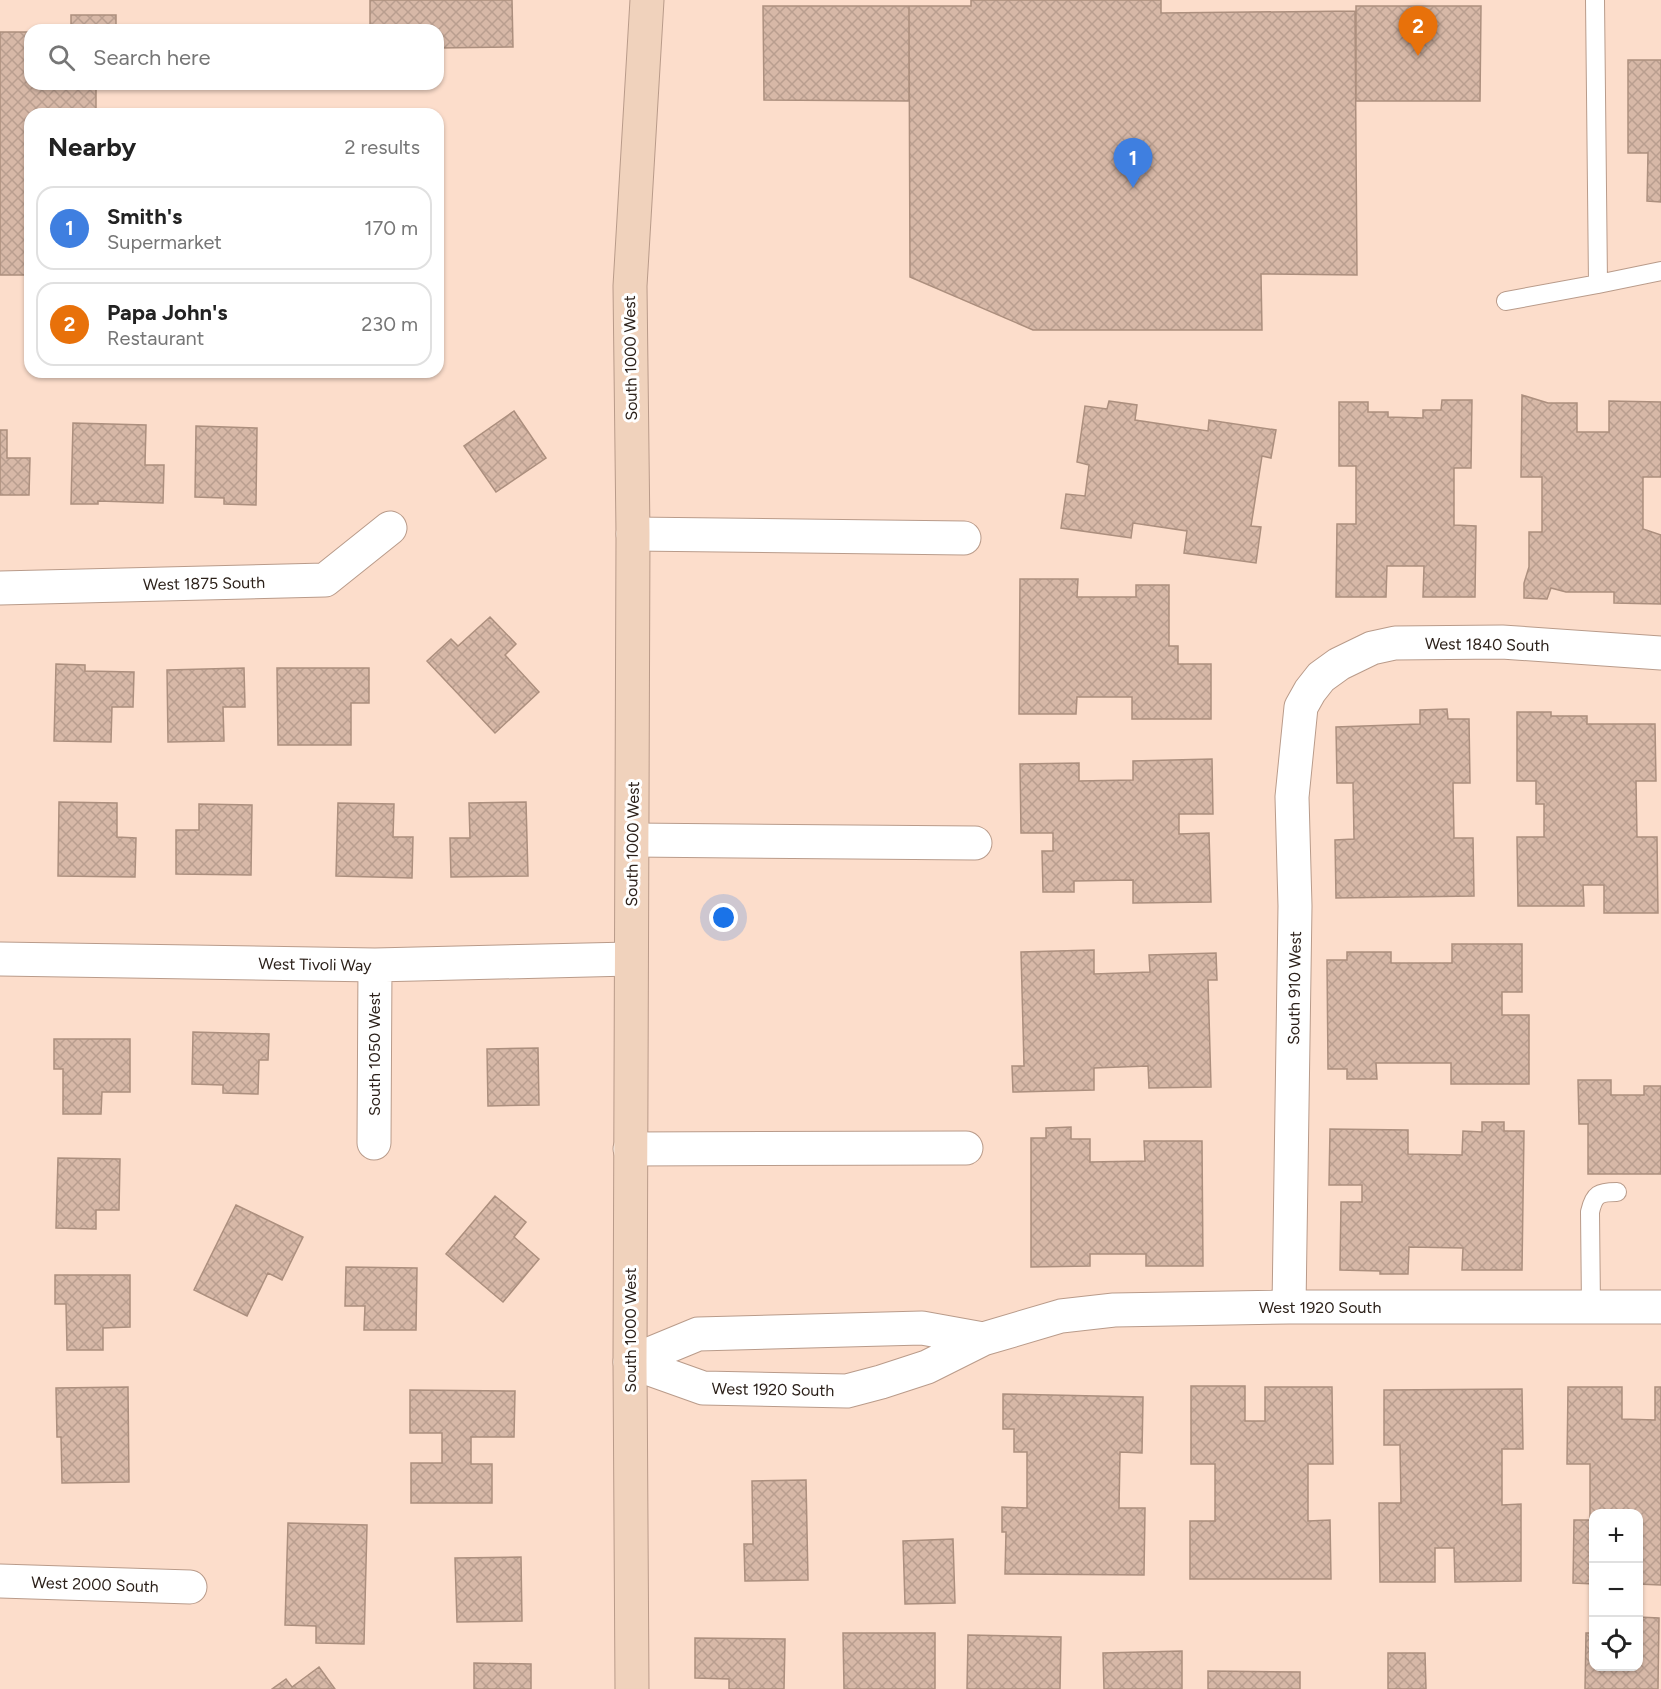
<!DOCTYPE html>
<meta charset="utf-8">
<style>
body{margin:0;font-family:Figtree,sans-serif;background:#f2f2f2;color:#222}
.controls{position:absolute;right:18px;bottom:18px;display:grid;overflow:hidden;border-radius:12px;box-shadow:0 2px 4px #0004}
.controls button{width:54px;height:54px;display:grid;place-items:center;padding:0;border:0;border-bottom:2px solid #e0e0e0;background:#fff;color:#222;font:30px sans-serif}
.you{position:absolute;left:724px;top:918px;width:21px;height:21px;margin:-15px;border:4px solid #fff;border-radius:50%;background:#1a73e8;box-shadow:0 0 0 9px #1a73e833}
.badge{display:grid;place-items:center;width:39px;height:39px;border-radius:50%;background:#7c3aed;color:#fff;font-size:20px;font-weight:700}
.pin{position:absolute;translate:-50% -50px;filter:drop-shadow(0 2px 3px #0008)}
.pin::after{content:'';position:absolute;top:32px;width:21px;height:18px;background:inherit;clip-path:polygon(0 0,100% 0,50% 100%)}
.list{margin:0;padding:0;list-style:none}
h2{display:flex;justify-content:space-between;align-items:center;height:78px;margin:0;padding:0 24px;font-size:26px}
h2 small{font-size:20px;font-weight:400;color:#767676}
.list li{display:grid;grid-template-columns:39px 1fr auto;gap:18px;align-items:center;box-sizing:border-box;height:84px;margin:0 12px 12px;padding:0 12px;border:2px solid #e0e0e0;border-radius:18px}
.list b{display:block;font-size:22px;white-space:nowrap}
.list p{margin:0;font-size:20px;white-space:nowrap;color:#767676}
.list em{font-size:20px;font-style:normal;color:#767676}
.icon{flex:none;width:33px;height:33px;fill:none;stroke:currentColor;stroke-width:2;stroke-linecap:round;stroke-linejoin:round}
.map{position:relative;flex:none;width:1661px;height:1689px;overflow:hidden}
.search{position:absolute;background:#fff;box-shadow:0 2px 4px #0004;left:24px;top:24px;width:420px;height:66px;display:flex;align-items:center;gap:15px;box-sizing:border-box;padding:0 21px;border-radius:18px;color:#767676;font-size:22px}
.panel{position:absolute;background:#fff;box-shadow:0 2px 4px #0004;left:24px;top:108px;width:420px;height:270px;border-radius:18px}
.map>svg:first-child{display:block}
.building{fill:url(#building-cross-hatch);stroke:#ac8f7e;stroke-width:1.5}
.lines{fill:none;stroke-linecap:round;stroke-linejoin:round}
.service-casing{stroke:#b99b8a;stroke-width:20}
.minor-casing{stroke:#b99b8a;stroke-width:35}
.secondary-casing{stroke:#b99b8a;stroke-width:35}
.service{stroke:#fff;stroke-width:18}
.minor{stroke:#fff;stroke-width:33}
.secondary{stroke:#f0d2bc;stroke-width:33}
.labels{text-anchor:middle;stroke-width:6;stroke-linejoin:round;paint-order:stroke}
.street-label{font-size:16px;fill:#2c211a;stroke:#fff}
</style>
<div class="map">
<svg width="1661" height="1689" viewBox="0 0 1661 1689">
<defs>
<pattern id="building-cross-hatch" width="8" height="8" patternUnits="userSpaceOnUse" patternTransform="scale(1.5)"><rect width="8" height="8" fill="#d7b8a7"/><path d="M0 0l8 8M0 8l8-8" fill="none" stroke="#b99e8f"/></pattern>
</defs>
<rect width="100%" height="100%" fill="#fcddcb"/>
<!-- building -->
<path class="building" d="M370,0H512L513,47L438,48V30H370Z
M971,0H1161V13L1355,11L1357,275L1261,274L1262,330H1033L910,277L909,6H971Z
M763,6H909V101L764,100Z
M1356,6H1481L1480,101H1356Z
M71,15H116V30H71Z
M0,32H30V84H96V109H117V114H30V275H0Z
M1628,60H1661V202L1647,201L1648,153H1628Z
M1522,395L1548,403H1577V432H1609V401L1661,402V477H1643V529L1661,535V604L1614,603V592H1566L1551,588L1547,599L1524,598V583L1529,567V532H1542V477H1521Z
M1442,400H1472L1471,468H1454V525L1476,526L1475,597H1423L1424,566H1387L1386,597H1336L1337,524H1356V466H1339V402H1368V412H1388V417L1423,418V410H1441Z
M1109,401L1137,405L1135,420L1208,431L1209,420L1276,430L1271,458L1262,456L1251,526L1261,527L1256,563L1184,553L1187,531L1133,523L1131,538L1061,528L1066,494L1085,496L1089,465L1077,462L1085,406L1107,409Z
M514,411L546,458L496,492L464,446Z
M73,423L146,425L145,465H164L163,503L98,501V504H71Z
M196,426L257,428L256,505L224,504V498L195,497Z
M0,430H7V458H30L29,495H0Z
M1020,579H1078L1077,597H1136V585H1169V646H1178V664H1211V719H1132V697H1077L1076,714H1019Z
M490,617L516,644L505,655L539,692L495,733L427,661L451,639L458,646Z
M56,664L85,665V671L134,672L133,707H112L111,742L54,741Z
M244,668L245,707H223L224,741L168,742L167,670Z
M277,668H369V703H351V745H278Z
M1447,709L1448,719H1469L1470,783H1453L1454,838H1473L1474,896L1336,898L1335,840L1354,839L1353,783H1337L1336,727L1420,724V710Z
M1517,712H1551V716H1587V724H1655L1656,781H1636L1637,837H1657L1658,913H1604V885H1583L1584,906H1518L1517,837H1544V804H1536V781H1517Z
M1212,759L1213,814H1179V834L1209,833L1211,902L1133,903V880L1074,881V892H1043L1042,851H1053V833H1021L1020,764L1079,763V781L1133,780V761Z
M59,802L117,803V837L136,838L135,877L58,876Z
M526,802L528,876L451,877L450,838H470L469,803Z
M338,803L394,804L393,837H413L412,878L336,876Z
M199,804L252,805L251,875L176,874V830H199Z
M1452,944H1522V992H1502V1015H1529V1084H1451V1063H1376L1377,1079H1347V1069H1328L1327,960H1347V952H1391V963H1452Z
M1094,950V974L1150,972L1149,955L1216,953L1217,980H1208L1211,1087L1149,1088L1148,1066L1094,1068V1090L1013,1092L1012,1066H1024L1021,952Z
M193,1032L269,1034L268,1060H259L258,1094L223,1093V1085L192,1084Z
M54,1039H130V1092H102L101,1114H63V1069H54Z
M538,1048L539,1105L488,1106L487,1049Z
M1578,1080H1611V1095H1644V1086H1661V1174H1588V1124H1579Z
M1482,1122H1504V1131H1524L1522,1270H1462L1463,1248L1409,1247L1408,1274H1380V1271L1340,1270L1341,1202H1362V1185H1329L1330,1129L1408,1130V1154L1462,1155L1463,1131L1482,1132Z
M1071,1127V1139H1090V1162L1145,1161L1144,1141H1202L1203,1266H1146V1254H1090V1266L1031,1267V1138H1046V1128Z
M58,1158L120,1159L119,1210H96V1229L56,1228Z
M495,1196L526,1222L514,1237L539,1259L503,1302L446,1254Z
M236,1205L303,1237L282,1280L268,1273L247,1316L194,1290Z
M346,1267L417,1268L416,1330H364L365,1306H345Z
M55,1275H130V1327L103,1328V1350H67L66,1304H55Z
M1191,1386H1245V1421H1265V1387H1332L1333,1464H1308V1521L1330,1520L1331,1579H1190V1521H1215V1464H1191Z
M128,1387L129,1482L62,1483L61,1437H57L56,1388Z
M1568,1387H1622V1419L1655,1420V1387H1661V1585L1638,1584V1514H1594V1584L1573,1583L1574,1520H1590V1464H1567Z
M1522,1389L1523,1449H1502V1505L1521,1504V1581L1455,1582L1454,1548H1435V1582H1380L1379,1503H1401L1400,1445H1384V1390Z
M410,1390L515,1391L514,1437H471V1464H492V1503H411V1463H442V1433H410Z
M1003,1394L1143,1397L1142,1453L1120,1452L1119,1508H1145L1144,1575L1005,1574L1006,1532H1002V1507L1027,1508V1452H1014V1429H1003Z
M806,1480L808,1580L745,1581L744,1544H753L752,1481Z
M288,1523L367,1525L364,1644L316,1643V1626L285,1625Z
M953,1539L955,1603L905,1604L903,1541Z
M521,1557L522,1621L457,1622L455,1558Z
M1638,1617L1659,1618L1658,1689H1585L1586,1633H1594V1666H1638Z
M843,1633H935V1689H844Z
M968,1635L1061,1637L1060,1689H967Z
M695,1638L785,1639L784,1689H729V1679L695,1678Z
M1182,1651V1689H1104L1103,1653Z
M1388,1653H1425L1426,1689H1388Z
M474,1663L531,1664V1689H474Z
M319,1667L335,1689H272L286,1679L292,1687Z
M1208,1671L1300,1672V1689H1208Z"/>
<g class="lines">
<defs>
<path id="service" d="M1598,284L1661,271
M1506,301L1598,284L1595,0
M1591,1307L1590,1212C1594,1194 1599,1192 1617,1192"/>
<path id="minor" d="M633,534L964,538
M0,588L325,580L390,528
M633,840L975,843
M0,959L375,965L630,959
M374,1143L375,965
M630,1149L966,1148
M1289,1307L1295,906L1292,797L1301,707L1310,691L1321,677L1339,664L1372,648L1395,643L1502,642L1661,653
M630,1362L703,1388L847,1391L881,1382L927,1367L983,1339L1061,1316L1114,1310L1289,1307H1661
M630,1362L698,1334L922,1328L983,1339
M0,1581L190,1587"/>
<path id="secondary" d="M632,1689L630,1362L633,534L630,286L647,0"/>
</defs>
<!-- service casing -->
<use href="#service" class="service-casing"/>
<!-- minor casing -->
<use href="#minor" class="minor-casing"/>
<!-- secondary casing -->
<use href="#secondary" class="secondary-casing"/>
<!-- service -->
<use href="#service" class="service"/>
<!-- minor -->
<use href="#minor" class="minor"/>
<!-- secondary -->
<use href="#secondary" class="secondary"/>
</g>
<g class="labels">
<!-- street labels -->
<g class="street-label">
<text transform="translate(630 358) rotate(-91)" y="6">South 1000 West</text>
<text transform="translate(204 583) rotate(-1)" y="6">West 1875 South</text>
<text transform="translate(1487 644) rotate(1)" y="6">West 1840 South</text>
<text transform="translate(632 844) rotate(-89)" y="6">South 1000 West</text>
<text transform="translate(315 964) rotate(1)" y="6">West Tivoli Way</text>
<text transform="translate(1294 988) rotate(-89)" y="6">South 910 West</text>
<text transform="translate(374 1054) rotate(-90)" y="6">South 1050 West</text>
<text x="1320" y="1313">West 1920 South</text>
<text transform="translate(630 1330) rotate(-90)" y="6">South 1000 West</text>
<text transform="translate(773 1389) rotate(1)" y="6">West 1920 South</text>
<text transform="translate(95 1584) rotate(2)" y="6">West 2000 South</text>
</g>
</g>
</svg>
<div class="controls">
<button>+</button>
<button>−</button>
<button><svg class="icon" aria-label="locate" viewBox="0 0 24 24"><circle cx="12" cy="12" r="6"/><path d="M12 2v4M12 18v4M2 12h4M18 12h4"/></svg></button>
</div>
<div class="you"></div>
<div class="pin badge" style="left:1133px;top:188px;background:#3f7fe0">1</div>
<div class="pin badge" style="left:1418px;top:56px;background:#e8710a">2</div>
<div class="search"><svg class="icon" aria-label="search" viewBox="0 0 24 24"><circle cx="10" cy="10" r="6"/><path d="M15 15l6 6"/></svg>Search here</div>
<section class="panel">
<h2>Nearby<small>2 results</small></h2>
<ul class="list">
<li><span class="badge" style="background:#3f7fe0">1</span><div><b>Smith's</b><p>Supermarket</p></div><em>170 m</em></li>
<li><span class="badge" style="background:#e8710a">2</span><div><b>Papa John's</b><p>Restaurant</p></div><em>230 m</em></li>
</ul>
</section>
</div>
